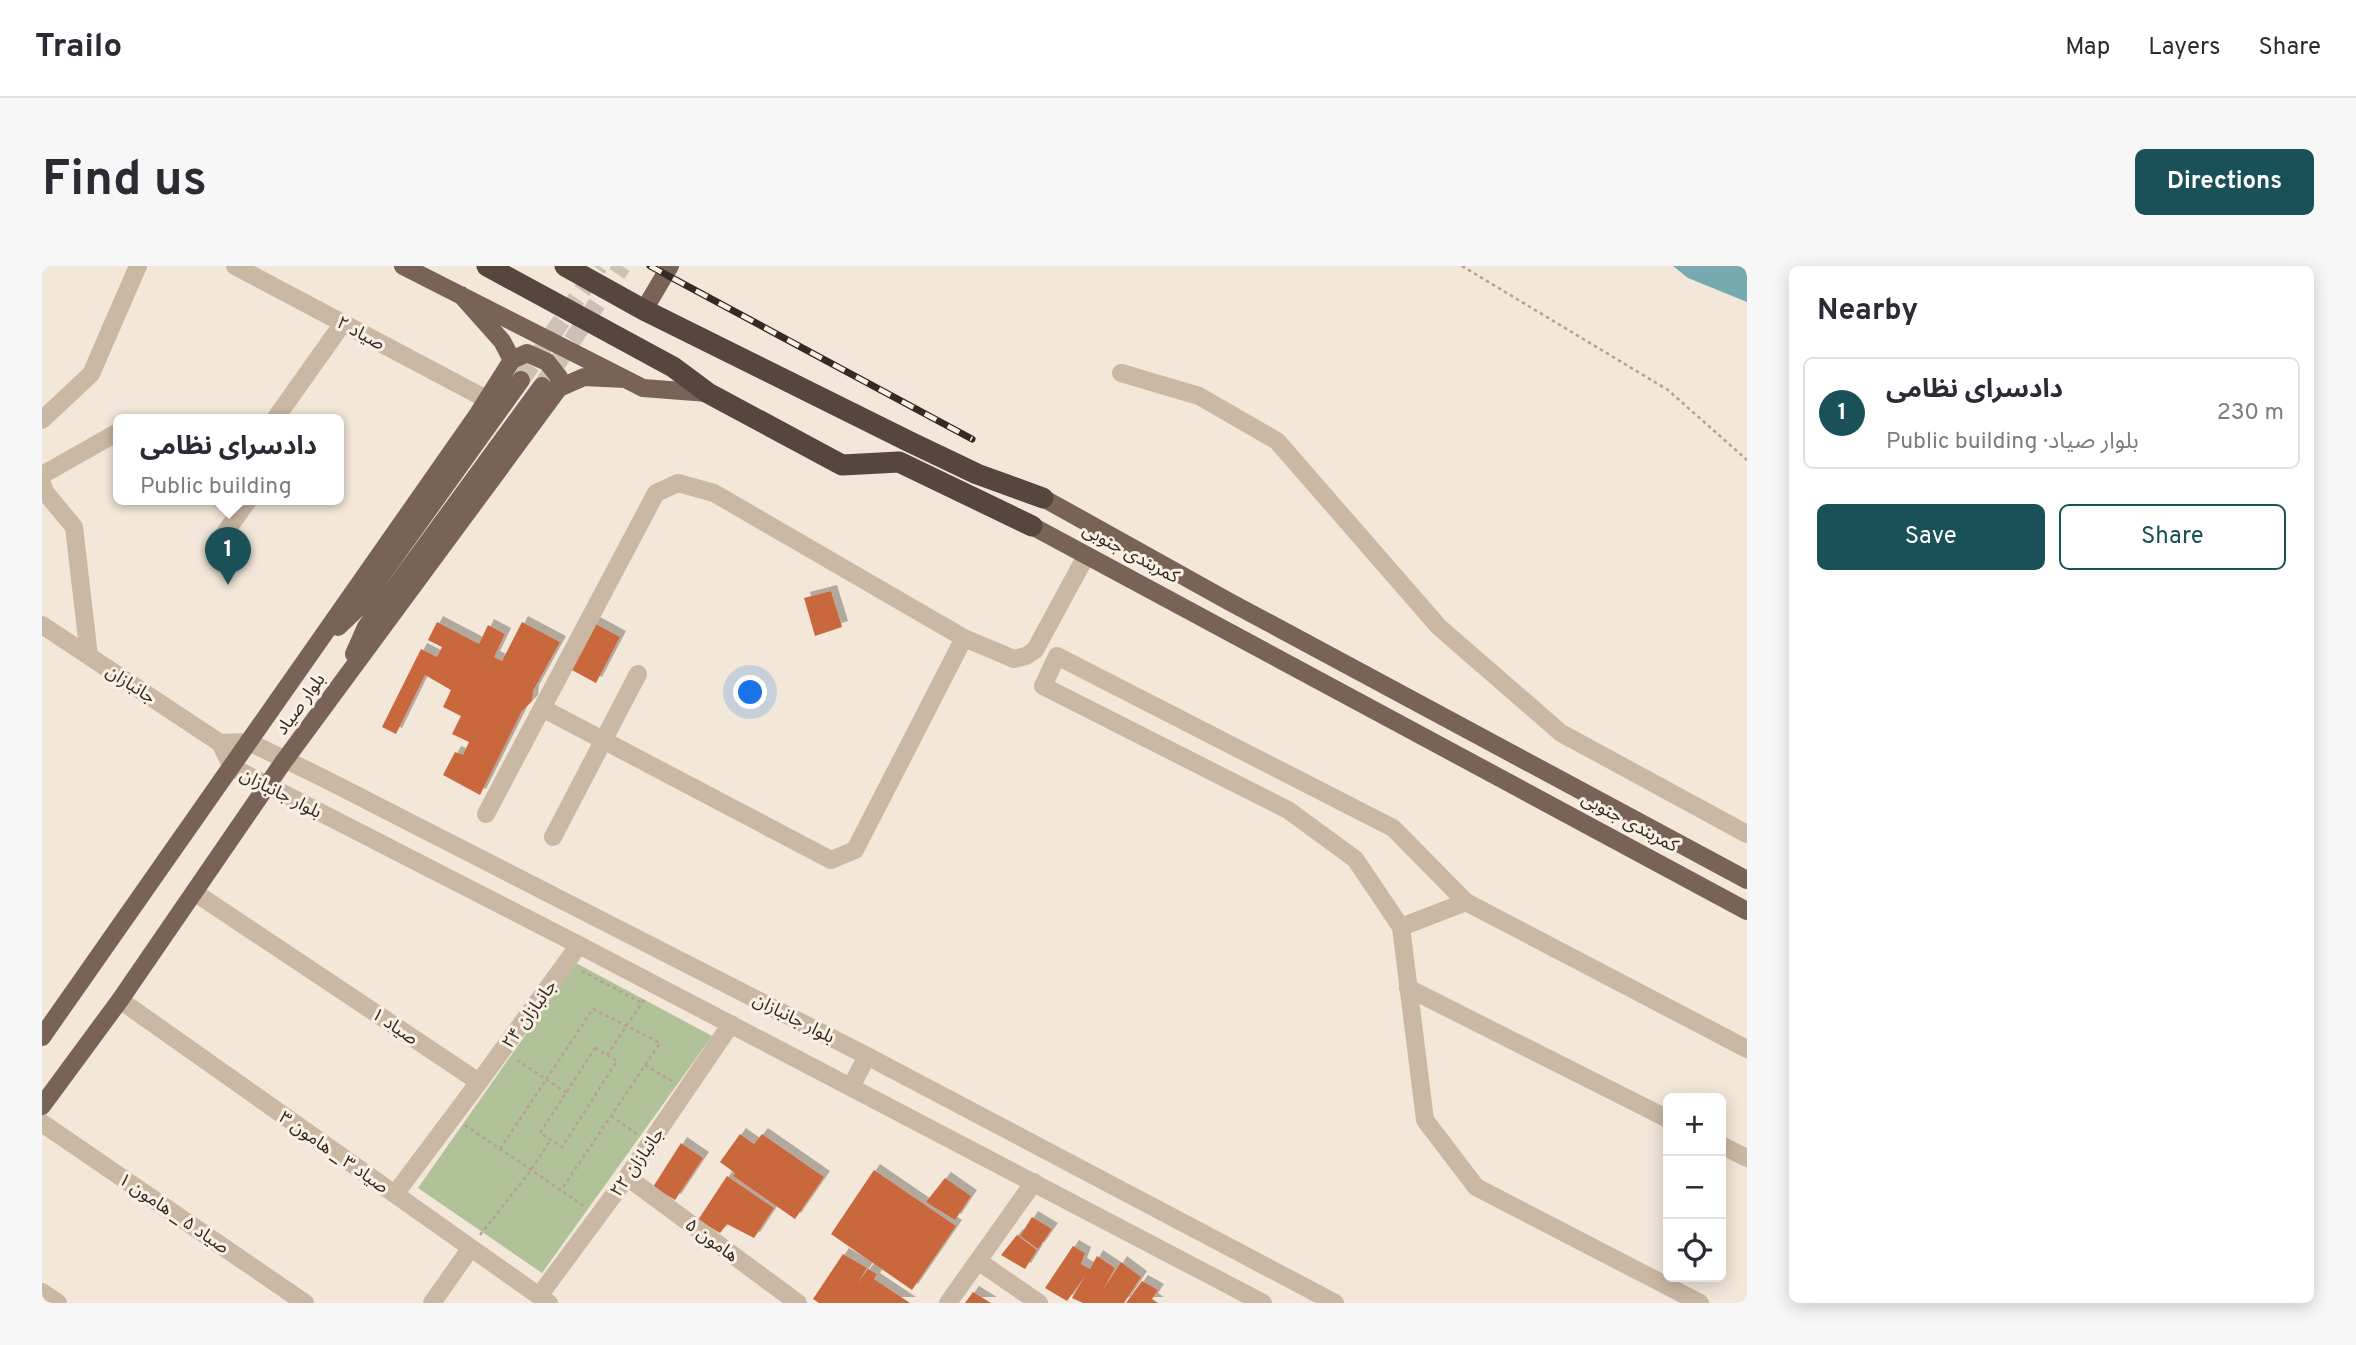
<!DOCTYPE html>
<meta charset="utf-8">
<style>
body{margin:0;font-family:Overpass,"Noto Sans Arabic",sans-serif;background:#f7f7f7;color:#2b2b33}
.controls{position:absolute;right:21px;bottom:21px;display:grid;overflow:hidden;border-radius:10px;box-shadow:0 4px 18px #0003}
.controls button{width:63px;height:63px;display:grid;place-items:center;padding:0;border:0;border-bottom:2px solid #e1e1e2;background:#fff;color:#2b2b33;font:35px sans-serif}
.you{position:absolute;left:709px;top:427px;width:24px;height:24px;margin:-18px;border:5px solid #fff;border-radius:50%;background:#1a73e8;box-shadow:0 0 0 10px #1a73e833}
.badge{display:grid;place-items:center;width:46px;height:46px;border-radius:50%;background:#1a5057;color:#fff;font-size:23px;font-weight:700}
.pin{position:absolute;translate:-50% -58px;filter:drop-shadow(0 2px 4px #0008)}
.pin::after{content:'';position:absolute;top:37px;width:24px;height:21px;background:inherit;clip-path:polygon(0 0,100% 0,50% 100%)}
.popup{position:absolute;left:71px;top:148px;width:231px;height:91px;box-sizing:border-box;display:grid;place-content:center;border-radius:10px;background:#fff;filter:drop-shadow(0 2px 5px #0005);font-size:23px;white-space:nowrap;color:#7c7c81}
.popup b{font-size:26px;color:#2b2b33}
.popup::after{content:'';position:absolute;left:50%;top:100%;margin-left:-14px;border:14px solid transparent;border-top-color:#fff}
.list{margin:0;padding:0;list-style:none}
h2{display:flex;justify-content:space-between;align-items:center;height:91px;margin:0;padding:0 28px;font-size:30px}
h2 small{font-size:23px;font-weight:400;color:#7c7c81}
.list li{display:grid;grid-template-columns:46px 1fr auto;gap:21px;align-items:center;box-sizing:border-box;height:112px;margin:0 14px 14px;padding:0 14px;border:2px solid #e1e1e2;border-radius:10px}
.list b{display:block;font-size:26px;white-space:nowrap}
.list p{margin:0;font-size:23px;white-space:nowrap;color:#7c7c81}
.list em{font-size:23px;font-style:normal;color:#7c7c81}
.actions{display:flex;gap:14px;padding:21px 28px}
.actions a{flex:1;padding:16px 0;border:2px solid #1a5057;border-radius:10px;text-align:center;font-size:24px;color:#1a5057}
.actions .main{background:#1a5057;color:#fff}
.icon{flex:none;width:38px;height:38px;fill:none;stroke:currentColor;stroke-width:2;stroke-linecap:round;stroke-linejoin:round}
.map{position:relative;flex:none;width:1705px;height:1037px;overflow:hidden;border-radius:10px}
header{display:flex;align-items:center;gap:42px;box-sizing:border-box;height:98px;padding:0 35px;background:#fff;border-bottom:2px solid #e1e1e2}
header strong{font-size:33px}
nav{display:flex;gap:38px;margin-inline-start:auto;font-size:24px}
.intro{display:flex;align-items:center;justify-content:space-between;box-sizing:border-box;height:168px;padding:0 42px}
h1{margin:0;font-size:49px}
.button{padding:18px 32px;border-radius:10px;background:#1a5057;color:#fff;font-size:24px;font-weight:700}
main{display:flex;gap:42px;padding:0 42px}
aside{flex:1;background:#fff;border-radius:10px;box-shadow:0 4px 18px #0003}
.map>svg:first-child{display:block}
.green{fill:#b1c198}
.water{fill:#76aab0}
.building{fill:#ca673d;filter:url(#shadow)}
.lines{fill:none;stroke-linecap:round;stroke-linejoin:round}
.major-tunnel{stroke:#ccc1b4;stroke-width:18;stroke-dasharray:18 9;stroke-linecap:butt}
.path{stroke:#b6a18e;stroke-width:2.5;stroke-dasharray:3.5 3.5;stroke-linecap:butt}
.minor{stroke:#cab7a4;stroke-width:18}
.major{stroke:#786356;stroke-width:18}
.highway{stroke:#56463c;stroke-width:21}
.rail-casing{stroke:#352b26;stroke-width:7}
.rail{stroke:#faf1e4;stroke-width:4.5;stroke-dasharray:13;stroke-linecap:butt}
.labels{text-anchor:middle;stroke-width:6;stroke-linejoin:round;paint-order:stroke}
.street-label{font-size:18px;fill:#352b26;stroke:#faf1e4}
</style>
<header>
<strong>Trailo</strong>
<nav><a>Map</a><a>Layers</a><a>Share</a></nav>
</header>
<div class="intro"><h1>Find us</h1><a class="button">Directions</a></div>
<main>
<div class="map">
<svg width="1705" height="1037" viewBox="0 0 1705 1037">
<defs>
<filter id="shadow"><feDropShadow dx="6" dy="-6" stdDeviation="0" flood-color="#0004"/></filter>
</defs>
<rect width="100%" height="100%" fill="#f2e7d8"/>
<!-- green -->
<path class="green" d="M534,697L670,770L500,1007L376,922Z"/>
<!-- water -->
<path class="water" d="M1631,0H1705V36L1646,12Z"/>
<!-- building -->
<path class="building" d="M789,325L800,361L773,370L762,332Z
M395,356L437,378L446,359L463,368L452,391L460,395L480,356L518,376L491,425L490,435L480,445L438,529L401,509L413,486L421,489L427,476L410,468L419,450L401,441L409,424L383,409L354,468L340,461L379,383L395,391L400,381L386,374Z
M552,357L578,371L554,417L528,403Z
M698,868L712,878L720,868L782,911L753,953L691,910L693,907L678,896Z
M639,877L661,892L633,934L611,921Z
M832,904L914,960L870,1024L789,968Z
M685,910L732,942L712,972L685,958L678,967L656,954Z
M903,912L929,930L913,954L884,936Z
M990,951L1010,963L996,983L978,970Z
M975,969L995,984L983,1003L959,989Z
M1031,980L1043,987L1039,998L1048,1003L1055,990L1073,1002L1061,1024L1079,996L1099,1011L1082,1037H1041L1030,1032L1043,1010L1025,1035L1003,1022Z
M801,988L825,1002L815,1018L826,1003L835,1008L832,1013L868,1037H777L771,1033Z
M1100,1015L1116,1024L1110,1033L1116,1037H1084Z
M931,1026L949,1037H923Z"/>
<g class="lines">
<!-- major-tunnel -->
<path class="major-tunnel" d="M479,114L557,0
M500,120L580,0"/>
<!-- path -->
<path class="path" d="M1420,0L1626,124L1705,194
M540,705L600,737
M553,782L575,795L520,881L498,867Z
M565,789L604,731
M475,794L525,827
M603,799L630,815
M569,850L595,868
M423,859L542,940
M458,883L551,743L618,777L519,924
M438,969L489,904L509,873"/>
<!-- minor -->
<path class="minor" d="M193,0L446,134
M1079,107L1157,130L1235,175L1397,361L1519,467L1705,568
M233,153L301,57
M0,154L49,108L96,0
M0,209L76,166
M0,217L3,226L32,261L47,390
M178,233L199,243
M178,274L207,233
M0,359L178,477L190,501L537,679L1221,1037
M500,442L789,594L813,584L922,372
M178,477L207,476L283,513L825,790L1293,1037
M444,548L614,227L636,217L672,227L922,372L972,393L984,390L993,384L1044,290
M511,571L596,408
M152,626L437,816L353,928
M1359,661L1313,593L1246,544L1001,420L1015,390L1351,562L1424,636
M1366,722L1626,853
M78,734L507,1037
M437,816L537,679
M809,821L825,790
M0,857L263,1037
M1679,879L1705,892
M585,911L756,1037
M936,995L997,1037
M0,1026L16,1037
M497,1030L585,911L689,758
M390,1037L428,983
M906,1037L992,916
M1658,1037L1434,921L1383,854L1359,661L1424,636L1705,783"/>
<!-- major -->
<path class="major" d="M361,0L601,122L666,127
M602,44L628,0
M470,94L485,87L505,96L517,111V122
M1001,232L1186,335L1705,614
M990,260L1705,645
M296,361L316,342L479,114
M312,388L324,361L500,120
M0,771L434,151L470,94L460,75L419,29
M0,840L78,734L242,495L517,122L542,111L583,113"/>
<!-- highway -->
<path class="highway" d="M445,0L631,101L666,127L800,199L857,196L990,260
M523,0L602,44L868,176L935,208L1001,232"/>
<defs>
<path id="rail" d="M608,0L930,173"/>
</defs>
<!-- rail casing -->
<use href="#rail" class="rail-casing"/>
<!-- rail -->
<use href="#rail" class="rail"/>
</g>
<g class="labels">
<!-- street labels -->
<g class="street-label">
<text transform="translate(319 67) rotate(28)" y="6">صیاد ۲</text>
<text transform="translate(1089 287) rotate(28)" y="6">کمربندی جنوبی</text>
<text transform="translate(89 418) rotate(33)" y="6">جانبازان</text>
<text transform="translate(258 438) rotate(-54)" y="6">بلوار صیاد</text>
<text transform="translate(239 527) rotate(27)" y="6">بلوار جانبازان</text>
<text transform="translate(1588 556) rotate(28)" y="6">کمربندی جنوبی</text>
<text transform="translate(487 748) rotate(-54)" y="6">جانبازان ۲۴</text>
<text transform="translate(752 752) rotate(27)" y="6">بلوار جانبازان</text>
<text transform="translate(353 760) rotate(34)" y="6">صیاد ۱</text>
<text transform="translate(292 886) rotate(35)" y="6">صیاد ۳ _ هامون ۳</text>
<text transform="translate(595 896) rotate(-55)" y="6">جانبازان ۲۲</text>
<text transform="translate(132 947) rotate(34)" y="6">صیاد ۵ _ هامون ۱</text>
<text transform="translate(670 974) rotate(36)" y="6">هامون ۵</text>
</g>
</g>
</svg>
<div class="controls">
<button>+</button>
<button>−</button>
<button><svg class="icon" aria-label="locate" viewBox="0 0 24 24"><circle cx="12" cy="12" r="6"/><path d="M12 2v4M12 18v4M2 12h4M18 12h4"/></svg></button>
</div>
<div class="you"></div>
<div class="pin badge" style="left:186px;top:319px">1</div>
<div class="popup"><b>دادسرای نظامی</b>Public building</div>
</div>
<aside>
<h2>Nearby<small></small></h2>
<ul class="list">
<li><span class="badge">1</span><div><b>دادسرای نظامی</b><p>Public building · بلوار صیاد</p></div><em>230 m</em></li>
</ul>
<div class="actions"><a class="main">Save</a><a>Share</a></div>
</aside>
</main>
